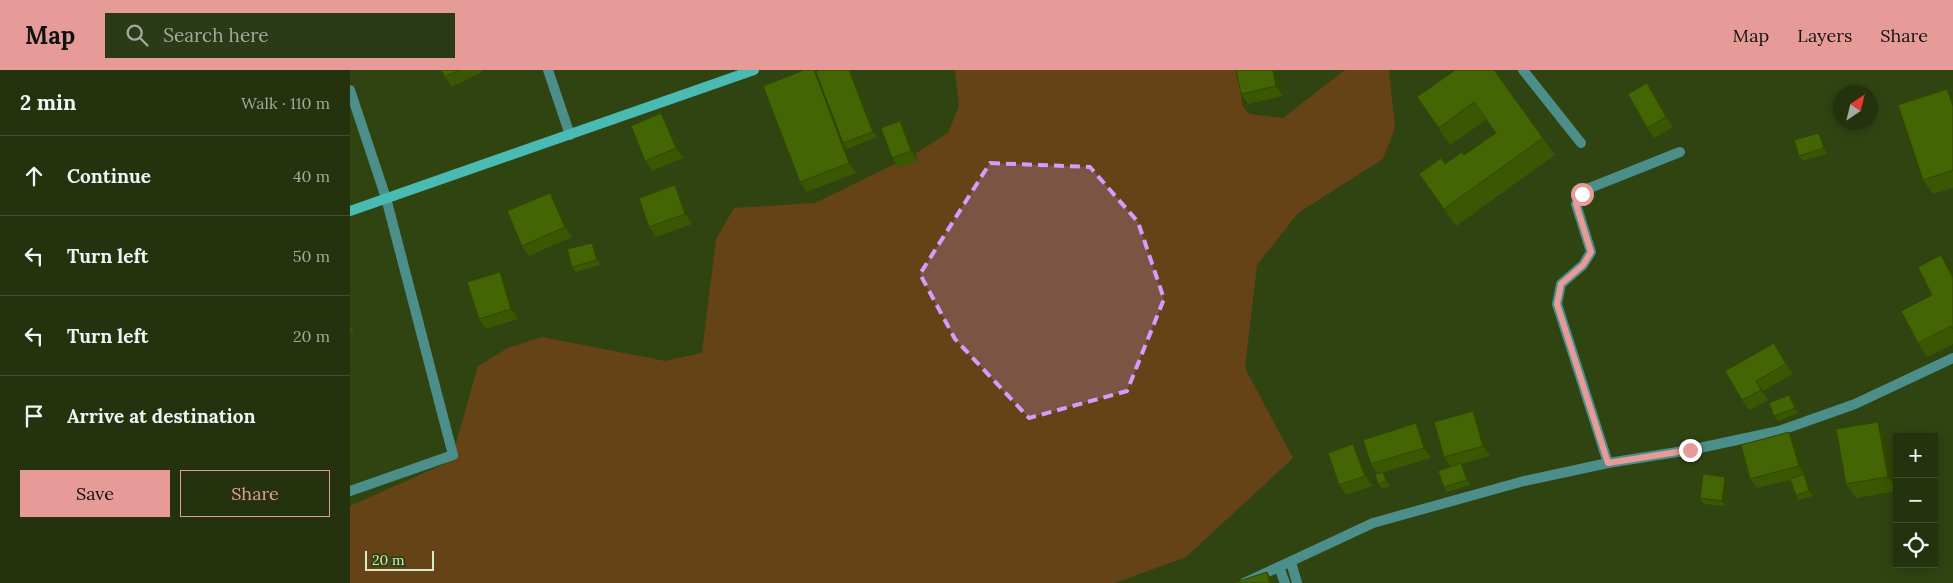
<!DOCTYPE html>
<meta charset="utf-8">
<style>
body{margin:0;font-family:Lora,serif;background:#2c3b17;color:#f1f3f6}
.controls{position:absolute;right:15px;bottom:15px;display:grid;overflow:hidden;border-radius:0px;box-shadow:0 2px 12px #0003}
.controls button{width:45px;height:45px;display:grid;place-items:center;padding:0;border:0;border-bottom:1px solid #414e2e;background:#24330e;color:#f1f3f6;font:25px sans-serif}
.compass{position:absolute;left:1483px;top:15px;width:45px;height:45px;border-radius:50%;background:#24330e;box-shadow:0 2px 12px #0003;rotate:35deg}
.scale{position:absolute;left:15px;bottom:12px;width:69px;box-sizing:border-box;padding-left:5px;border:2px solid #d8e8c6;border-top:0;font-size:14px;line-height:18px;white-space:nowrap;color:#d8e8c6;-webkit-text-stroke:4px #304412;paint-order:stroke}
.stop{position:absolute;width:15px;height:15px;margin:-11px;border:4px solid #e69b98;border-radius:50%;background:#fff}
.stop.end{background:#e69b98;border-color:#fff;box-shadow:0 1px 5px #0008}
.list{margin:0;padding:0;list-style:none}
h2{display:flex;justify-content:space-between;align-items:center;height:65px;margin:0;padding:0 20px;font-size:21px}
h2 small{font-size:16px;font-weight:400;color:#a3aa9e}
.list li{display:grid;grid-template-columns:32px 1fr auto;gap:15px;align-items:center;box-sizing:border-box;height:80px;padding:0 20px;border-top:1px solid #414e2e}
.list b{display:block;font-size:19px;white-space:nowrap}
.list em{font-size:16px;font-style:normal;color:#a3aa9e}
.actions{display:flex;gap:10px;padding:15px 20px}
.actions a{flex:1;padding:11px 0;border:1px solid #e69b98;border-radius:0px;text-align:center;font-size:18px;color:#e69b98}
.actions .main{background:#e69b98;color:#111}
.icon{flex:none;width:28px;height:28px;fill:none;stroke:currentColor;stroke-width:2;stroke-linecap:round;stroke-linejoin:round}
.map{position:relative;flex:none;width:1603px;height:513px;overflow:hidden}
header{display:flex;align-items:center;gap:30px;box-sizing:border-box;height:70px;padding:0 25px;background:#e69b98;color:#111}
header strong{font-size:24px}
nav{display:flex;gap:28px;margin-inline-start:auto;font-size:18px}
.search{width:350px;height:45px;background:#2c3b17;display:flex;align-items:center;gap:12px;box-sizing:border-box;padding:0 18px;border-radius:0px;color:#a3aa9e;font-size:19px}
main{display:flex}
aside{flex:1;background:#24330e}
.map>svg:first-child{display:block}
.green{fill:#664316}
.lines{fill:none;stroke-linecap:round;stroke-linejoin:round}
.lane{stroke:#4c8e89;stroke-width:10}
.street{stroke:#4c8e89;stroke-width:10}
.secondary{stroke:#49bbb3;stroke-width:10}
.wall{fill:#3a5703}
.shaded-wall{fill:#304702}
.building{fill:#446503;stroke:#304702}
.route{stroke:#e69b98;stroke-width:6}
.marked{fill:#d29dfd;fill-opacity:0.2;stroke:#d29dfd;stroke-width:4;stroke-dasharray:10 6;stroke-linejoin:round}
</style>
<header>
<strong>Map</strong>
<div class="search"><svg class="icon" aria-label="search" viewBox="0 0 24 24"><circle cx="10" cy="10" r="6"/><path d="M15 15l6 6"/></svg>Search here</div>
<nav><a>Map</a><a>Layers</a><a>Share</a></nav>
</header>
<main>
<aside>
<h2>2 min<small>Walk · 110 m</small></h2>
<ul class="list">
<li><svg class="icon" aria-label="ahead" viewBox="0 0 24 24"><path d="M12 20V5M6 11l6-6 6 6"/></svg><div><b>Continue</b></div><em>40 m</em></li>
<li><svg class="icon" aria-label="left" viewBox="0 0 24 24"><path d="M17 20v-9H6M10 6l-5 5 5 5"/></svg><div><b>Turn left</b></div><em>50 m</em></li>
<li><svg class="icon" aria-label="left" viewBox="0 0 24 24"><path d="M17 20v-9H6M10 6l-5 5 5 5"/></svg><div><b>Turn left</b></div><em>20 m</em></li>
<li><svg class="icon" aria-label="arrive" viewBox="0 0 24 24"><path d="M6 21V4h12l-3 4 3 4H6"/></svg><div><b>Arrive at destination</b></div></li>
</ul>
<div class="actions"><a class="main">Save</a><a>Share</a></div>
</aside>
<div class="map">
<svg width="1603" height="513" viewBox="0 0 1603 513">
<rect width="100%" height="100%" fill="#304412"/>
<!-- green -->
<path class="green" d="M605,0H896L889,9L892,35L899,44L933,48L995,0H1039L1045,58L1033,89L948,143L907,195L895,298L943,388L836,487L765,513H0V436L101,391L128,296L158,278L192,267L315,291L352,283L366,169L384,138L465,133L563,85L598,63L609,36Z"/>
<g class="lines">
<!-- lane -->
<path class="lane" d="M929,497L935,513"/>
<!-- street -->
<path class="street" d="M198,0L220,65
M1173,0L1231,73
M0,20L36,128L103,385L0,421
M1258,393L1207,234L1211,214L1233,195L1241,182L1226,134L1237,119L1330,82
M941,492L947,513
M894,513L1023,453L1174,411L1258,393L1340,380L1429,361L1505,334L1603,288"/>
<!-- secondary -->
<path class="secondary" d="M0,141L404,0"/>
</g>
<!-- wall -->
<path class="wall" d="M91,0H131L132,2L102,17L95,7Z
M470,0H501L527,67L497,79L506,103L457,122L450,112L466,2Z
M886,0H927L933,26L898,34L891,24Z
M1144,0L1205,85L1106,156L1069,104L1114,85L1146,63L1136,50L1100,75L1067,27Z
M1304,23L1323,57L1304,68L1297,58Z
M1603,27V118L1583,124L1573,110Z
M311,43L318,53L333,88L302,101L295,91Z
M557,61L568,91L549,98L542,88Z
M1469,63L1473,68L1477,84L1453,91L1449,86Z
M200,123L207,133L222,167L179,186L172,176Z
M332,125L342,154L306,167L299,157Z
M246,178L250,195L226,202L222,197Z
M1591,185L1603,204V274L1577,287L1568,273L1582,225Z
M157,212L168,249L136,259L129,249Z
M0,250L4,261L0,262Z
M1431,283L1443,304L1413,321L1418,330L1399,340L1392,330L1375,301Z
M1443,330L1448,343L1428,351L1424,346Z
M1130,351L1140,386L1112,394L1115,398L1120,415L1097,422L1094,417L1101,396L1094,387Z
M1073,363L1081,388L1034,402L1037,407L1040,416L1032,419L1028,414L1027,404L1021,394Z
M1537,366L1547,421L1506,428L1496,414Z
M1446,372L1455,406L1458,409L1463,426L1449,430L1446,425L1441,410L1407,418L1400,409Z
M1010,384L1022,416L996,425L989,415Z
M1379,412L1376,436L1354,434L1350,428Z"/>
<!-- shaded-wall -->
<path class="shaded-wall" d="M464,0H465L469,7L493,73L497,79L506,103L499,93Z
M499,0H501L527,67L523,62Z
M923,0L928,1L933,26L926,16Z
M1297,13L1304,23L1323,57L1316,47Z
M1597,19L1603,27V36Z
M311,43L318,53L333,88L326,78Z
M550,51L557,61L568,91L561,81Z
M1469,63L1473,68L1477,84L1474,78Z
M325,115L332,125L342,154L335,144Z
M200,123L207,133L222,167L215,157Z
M242,173L246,178L250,195L247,190Z
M1591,185L1601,199L1603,204V208Z
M150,202L157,212L168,249L161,239Z
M0,250L4,261L0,256Z
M1424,273L1431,283L1443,304L1436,294Z
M1406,311L1413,321L1418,330L1411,320Z
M1439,325L1443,330L1448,343L1445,338Z
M1123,341L1130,351L1140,386L1133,376Z
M1528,352L1537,366L1547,420L1538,407Z
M1066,353L1073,363L1081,388L1074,378Z
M1439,362L1446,372L1456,406L1449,396Z
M1003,374L1010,384L1022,416L1015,406Z
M1111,393L1115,398L1120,415L1117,410Z
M1033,402L1037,407L1040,416L1036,411Z
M1454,404L1458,409L1463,426L1459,421Z
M1375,407L1379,412L1376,436L1372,431Z
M917,502L924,513H920Z"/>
<!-- building -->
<path class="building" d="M91,0H109L95,7Z
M454,0H464L499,93L450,112L413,16Z
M470,0H499L523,62L493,73L466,2Z
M886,0H923L926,16L891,24Z
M1105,0H1144L1193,68L1094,139L1069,104L1091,88L1095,94L1112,82L1114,85L1146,63L1124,32L1089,58L1067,27Z
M1297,13L1316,47L1297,58L1278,24Z
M1597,19L1603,36V100L1573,110L1548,35Z
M311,43L326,78L295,91L281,56Z
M550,51L561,81L542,88L531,58Z
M1469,63L1474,78L1449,86L1444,70Z
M325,115L335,144L299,157L289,128Z
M200,123L215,157L172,176L157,141Z
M242,173L247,190L222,197L217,179Z
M1591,185L1603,208V259L1601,256L1568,273L1551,241L1582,225L1568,197Z
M150,202L161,239L129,249L117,212Z
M1424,273L1436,294L1406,311L1411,320L1392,330L1375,301Z
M1439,325L1445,338L1424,346L1419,333Z
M1123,341L1133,376L1094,387L1084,352Z
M1528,352L1538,407L1496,414L1486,359Z
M1066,353L1074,378L1021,394L1013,370Z
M1439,362L1449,396L1400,409L1391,375Z
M1003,374L1015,406L989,415L978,383Z
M1111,393L1117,410L1094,417L1088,401Z
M1033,402L1036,411L1028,414L1025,404Z
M1353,404L1375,407L1372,431L1350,428Z
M1454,404L1459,421L1446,425L1440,409Z
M917,502L920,513H883Z"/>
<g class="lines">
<!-- route -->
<path class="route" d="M1232,124L1226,134L1241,182L1233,195L1211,214L1207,234L1258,393L1340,380"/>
</g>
<!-- marked area -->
<path class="marked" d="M640,93L740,97L788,152L814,229L777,321L679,348L605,269L570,204Z"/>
</svg>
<div class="controls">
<button>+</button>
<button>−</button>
<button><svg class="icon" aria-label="locate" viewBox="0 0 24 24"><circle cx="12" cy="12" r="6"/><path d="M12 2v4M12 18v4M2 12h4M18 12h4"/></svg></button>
</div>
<svg class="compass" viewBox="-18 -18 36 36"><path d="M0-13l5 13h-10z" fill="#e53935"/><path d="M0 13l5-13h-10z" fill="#a3aa9e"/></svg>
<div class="scale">20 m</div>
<div class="stop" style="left:1232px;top:124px"></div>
<div class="stop end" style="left:1340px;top:380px"></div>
</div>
</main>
